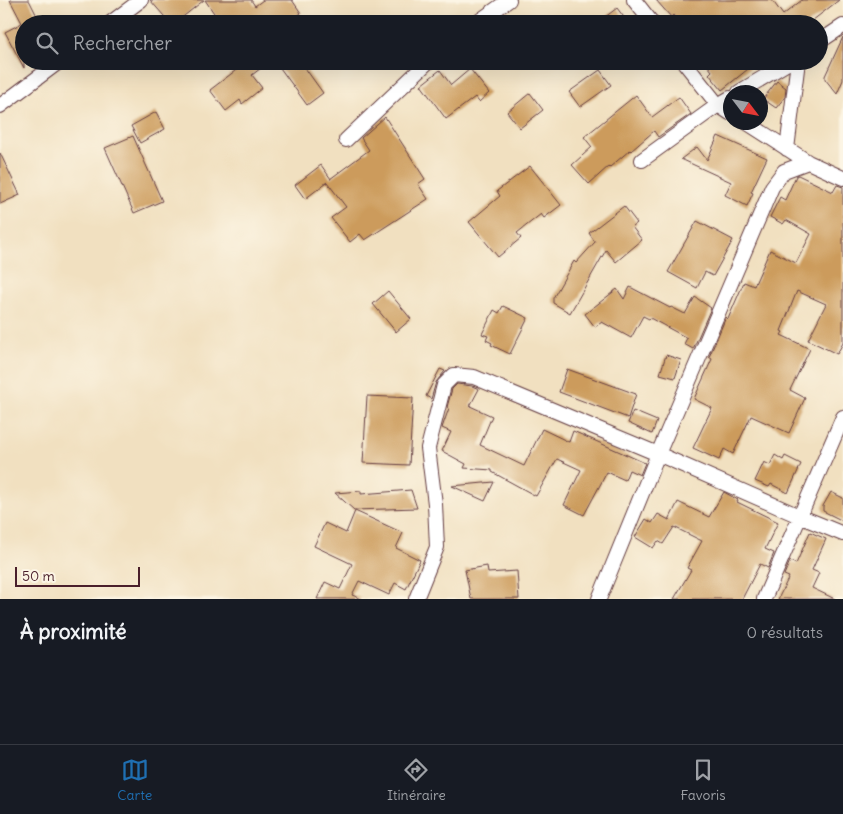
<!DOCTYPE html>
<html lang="fr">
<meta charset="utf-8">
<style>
body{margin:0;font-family:Delius,sans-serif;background:#20242c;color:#f1f3f6}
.compass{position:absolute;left:723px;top:85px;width:45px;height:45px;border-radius:50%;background:#171b24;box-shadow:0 5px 20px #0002;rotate:122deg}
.scale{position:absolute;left:15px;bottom:12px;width:125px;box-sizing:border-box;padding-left:5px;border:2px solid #4a1f2b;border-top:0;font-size:14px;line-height:18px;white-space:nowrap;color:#4a1f2b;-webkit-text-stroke:4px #fcf5e5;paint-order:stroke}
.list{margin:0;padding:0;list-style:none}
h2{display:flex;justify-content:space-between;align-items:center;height:65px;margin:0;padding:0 20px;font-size:21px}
h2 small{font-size:16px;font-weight:400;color:#9ea1a6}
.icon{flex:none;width:28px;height:28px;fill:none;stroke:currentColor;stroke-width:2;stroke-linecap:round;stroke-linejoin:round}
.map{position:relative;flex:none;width:843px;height:599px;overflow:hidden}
.search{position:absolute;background:#171b24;box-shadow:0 5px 20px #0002;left:15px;right:15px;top:15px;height:55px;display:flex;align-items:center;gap:12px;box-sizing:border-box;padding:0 18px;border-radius:28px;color:#9ea1a6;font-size:19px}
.sheet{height:145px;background:#171b24}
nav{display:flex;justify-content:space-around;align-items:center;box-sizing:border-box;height:70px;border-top:1px solid #363941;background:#171b24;font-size:14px;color:#9ea1a6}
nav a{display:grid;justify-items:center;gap:2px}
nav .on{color:#1f6fb2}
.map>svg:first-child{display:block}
.building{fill:#cc9b5c}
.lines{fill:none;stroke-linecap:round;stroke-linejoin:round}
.street-casing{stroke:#633c41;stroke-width:16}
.street{stroke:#fff;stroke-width:14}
</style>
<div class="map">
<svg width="843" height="599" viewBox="0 0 843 599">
<rect width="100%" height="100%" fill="#fcf5e5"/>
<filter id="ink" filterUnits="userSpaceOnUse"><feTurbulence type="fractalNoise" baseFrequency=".02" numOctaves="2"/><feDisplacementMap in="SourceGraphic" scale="10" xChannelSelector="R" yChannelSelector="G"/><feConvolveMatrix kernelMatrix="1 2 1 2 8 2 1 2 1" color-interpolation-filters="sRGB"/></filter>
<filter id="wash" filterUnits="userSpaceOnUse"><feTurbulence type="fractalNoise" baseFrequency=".0096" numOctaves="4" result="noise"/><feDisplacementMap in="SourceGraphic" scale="20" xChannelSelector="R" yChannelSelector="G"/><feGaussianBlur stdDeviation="1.12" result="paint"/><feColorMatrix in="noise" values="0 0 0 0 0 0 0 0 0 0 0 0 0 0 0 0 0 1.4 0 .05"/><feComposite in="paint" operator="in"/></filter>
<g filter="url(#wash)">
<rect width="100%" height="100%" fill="#f1e0c0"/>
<g id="blocks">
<!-- building -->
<path class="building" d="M10,0H29L41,24H24V68L5,32L22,23Z
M150,0H204L174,24H171Z
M205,0H251L255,6L263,0H292L301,13L287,24H227L221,16L218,19Z
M656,0H772L783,15L802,0H839L808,24H681L673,15L671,17Z
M617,8L629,24H596Z
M843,37V80L837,94L825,79V76Z
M248,61H270L252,75L262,88L242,104L240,100L226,111L210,90Z
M275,61H300L323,93L307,105Z
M704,61H758L722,90L709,74L712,71Z
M470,69L489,93L479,102L475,97L446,119L421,85L440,70L451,85Z
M600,70L611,85L580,107L569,92Z
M777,81L786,88L785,97L776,108L763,99Z
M530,93L543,110L520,128L507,112Z
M636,95L652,117L679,97L691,114L658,137L654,131L631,151L630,150L610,167L609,166L589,184L572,165L592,147L584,137Z
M156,112L165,129L140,143L131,126Z
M385,117L425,179L418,184L428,199L365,240L360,234L350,242L331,218L346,207L327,182L305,199L295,185L321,165L331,179H330L369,150L361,138Z
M133,136L162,201L134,213L105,148Z
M718,136L767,158L751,192L753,193L747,206L725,195L731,182L681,159L697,147L707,160Z
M0,153L20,195L0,204Z
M530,166L561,205L544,218L541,214L517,233L521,238L498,257L469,222L500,196L497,191Z
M798,175L833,192L837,185L843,187V343L837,354L808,340L826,304L797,291L781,331L783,332L781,335L810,349L790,390L805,398L789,433L751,416L733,454L724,449L719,460L693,448L712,408L694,399L712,359L709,357L726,317L728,319L744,282L754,286L770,250L796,263L811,234L786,220L783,224L770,217L780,197L785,200L796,176Z
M624,206L637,223L632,227L642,240L616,262L606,250L570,313L553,303V298L574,261L576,263L595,242L589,233Z
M697,221L733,240L713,276L705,272L697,288L668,272Z
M630,287L670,308L671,307L685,314L695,297L711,308L693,349L684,344L687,338L650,318L649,319L643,316L631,338L602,322L595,327L585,314L617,289L624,299Z
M388,291L411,319L396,332L373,304Z
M503,306L528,318L510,354L491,345L492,343L486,340L488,336L482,334L494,310L499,313Z
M666,355L681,360L675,378L660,374Z
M440,369L445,371L436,382L431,399L426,396Z
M567,369L636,394L628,418L559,392Z
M457,384L472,386L479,389L470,406L492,416L480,445L524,466L542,429L569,442L573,431L645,463L640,475L629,470L625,480L607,472L584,515L564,505L581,470L557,459L536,496L492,472V470L464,468L466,464L442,451L451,432L442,428L449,408L447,407L452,389Z
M367,396L413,398L409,465L363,463Z
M633,411L657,421L652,434L628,423Z
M775,455L783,460L785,456L801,464L788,493L771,484L769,487L755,481L764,462L770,465Z
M494,482L485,501L452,486Z
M411,490L417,508L354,510L335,493L361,491V494Z
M724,492L738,500L737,502L778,522L765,549L774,553L768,568L760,564L742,599H674L691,570L687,568L702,541L674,527L663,544L658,541L653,548L635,537L646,519L652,523L658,514L669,520L678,502L709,517Z
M831,492L843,498V521L823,511V506Z
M355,511L403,533L396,548L420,560L406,589L395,583L389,595L359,581L352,595L362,599H317L325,582L340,589L352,564L314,546L325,523L346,533Z
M810,532L826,539L812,570L819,573L812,588L835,599H778L789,577L784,575L790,561L796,564Z
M487,566L488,573L517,571L519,599H471L465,570Z"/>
</g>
</g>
<g filter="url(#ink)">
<use href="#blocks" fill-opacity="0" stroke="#633c41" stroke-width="1"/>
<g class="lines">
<defs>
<path id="street" d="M634,0L653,24
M109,24L141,0
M475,24L509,0
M819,42L843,26
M683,61L718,105L730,113
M739,92L791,61
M0,106L60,61
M746,122L808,162L843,178
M346,140L429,61
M787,149L798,61
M642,160L718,105L730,98
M416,599L437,547L435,504L428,448L444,385L454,375L474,377L658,454L799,516L843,534
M599,599L658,454L772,187L784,171L808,162
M764,599L843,417"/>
</defs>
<!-- street casing -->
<use href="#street" class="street-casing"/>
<!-- street -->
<use href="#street" class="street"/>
</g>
</g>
</svg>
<svg class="compass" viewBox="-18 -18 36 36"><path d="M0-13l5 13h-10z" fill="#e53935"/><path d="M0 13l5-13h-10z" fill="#9ea1a6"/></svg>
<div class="scale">50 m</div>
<div class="search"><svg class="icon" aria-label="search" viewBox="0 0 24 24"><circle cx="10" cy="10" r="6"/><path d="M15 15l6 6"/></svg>Rechercher</div>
</div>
<section class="sheet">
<h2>À proximité<small>0 résultats</small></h2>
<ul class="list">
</ul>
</section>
<nav>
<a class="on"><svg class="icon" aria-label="map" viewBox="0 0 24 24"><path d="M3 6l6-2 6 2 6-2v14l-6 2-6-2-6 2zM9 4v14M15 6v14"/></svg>Carte</a>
<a><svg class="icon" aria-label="directions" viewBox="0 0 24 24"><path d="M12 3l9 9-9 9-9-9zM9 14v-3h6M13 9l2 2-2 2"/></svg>Itinéraire</a>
<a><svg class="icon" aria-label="saved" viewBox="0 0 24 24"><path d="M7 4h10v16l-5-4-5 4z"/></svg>Favoris</a>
</nav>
